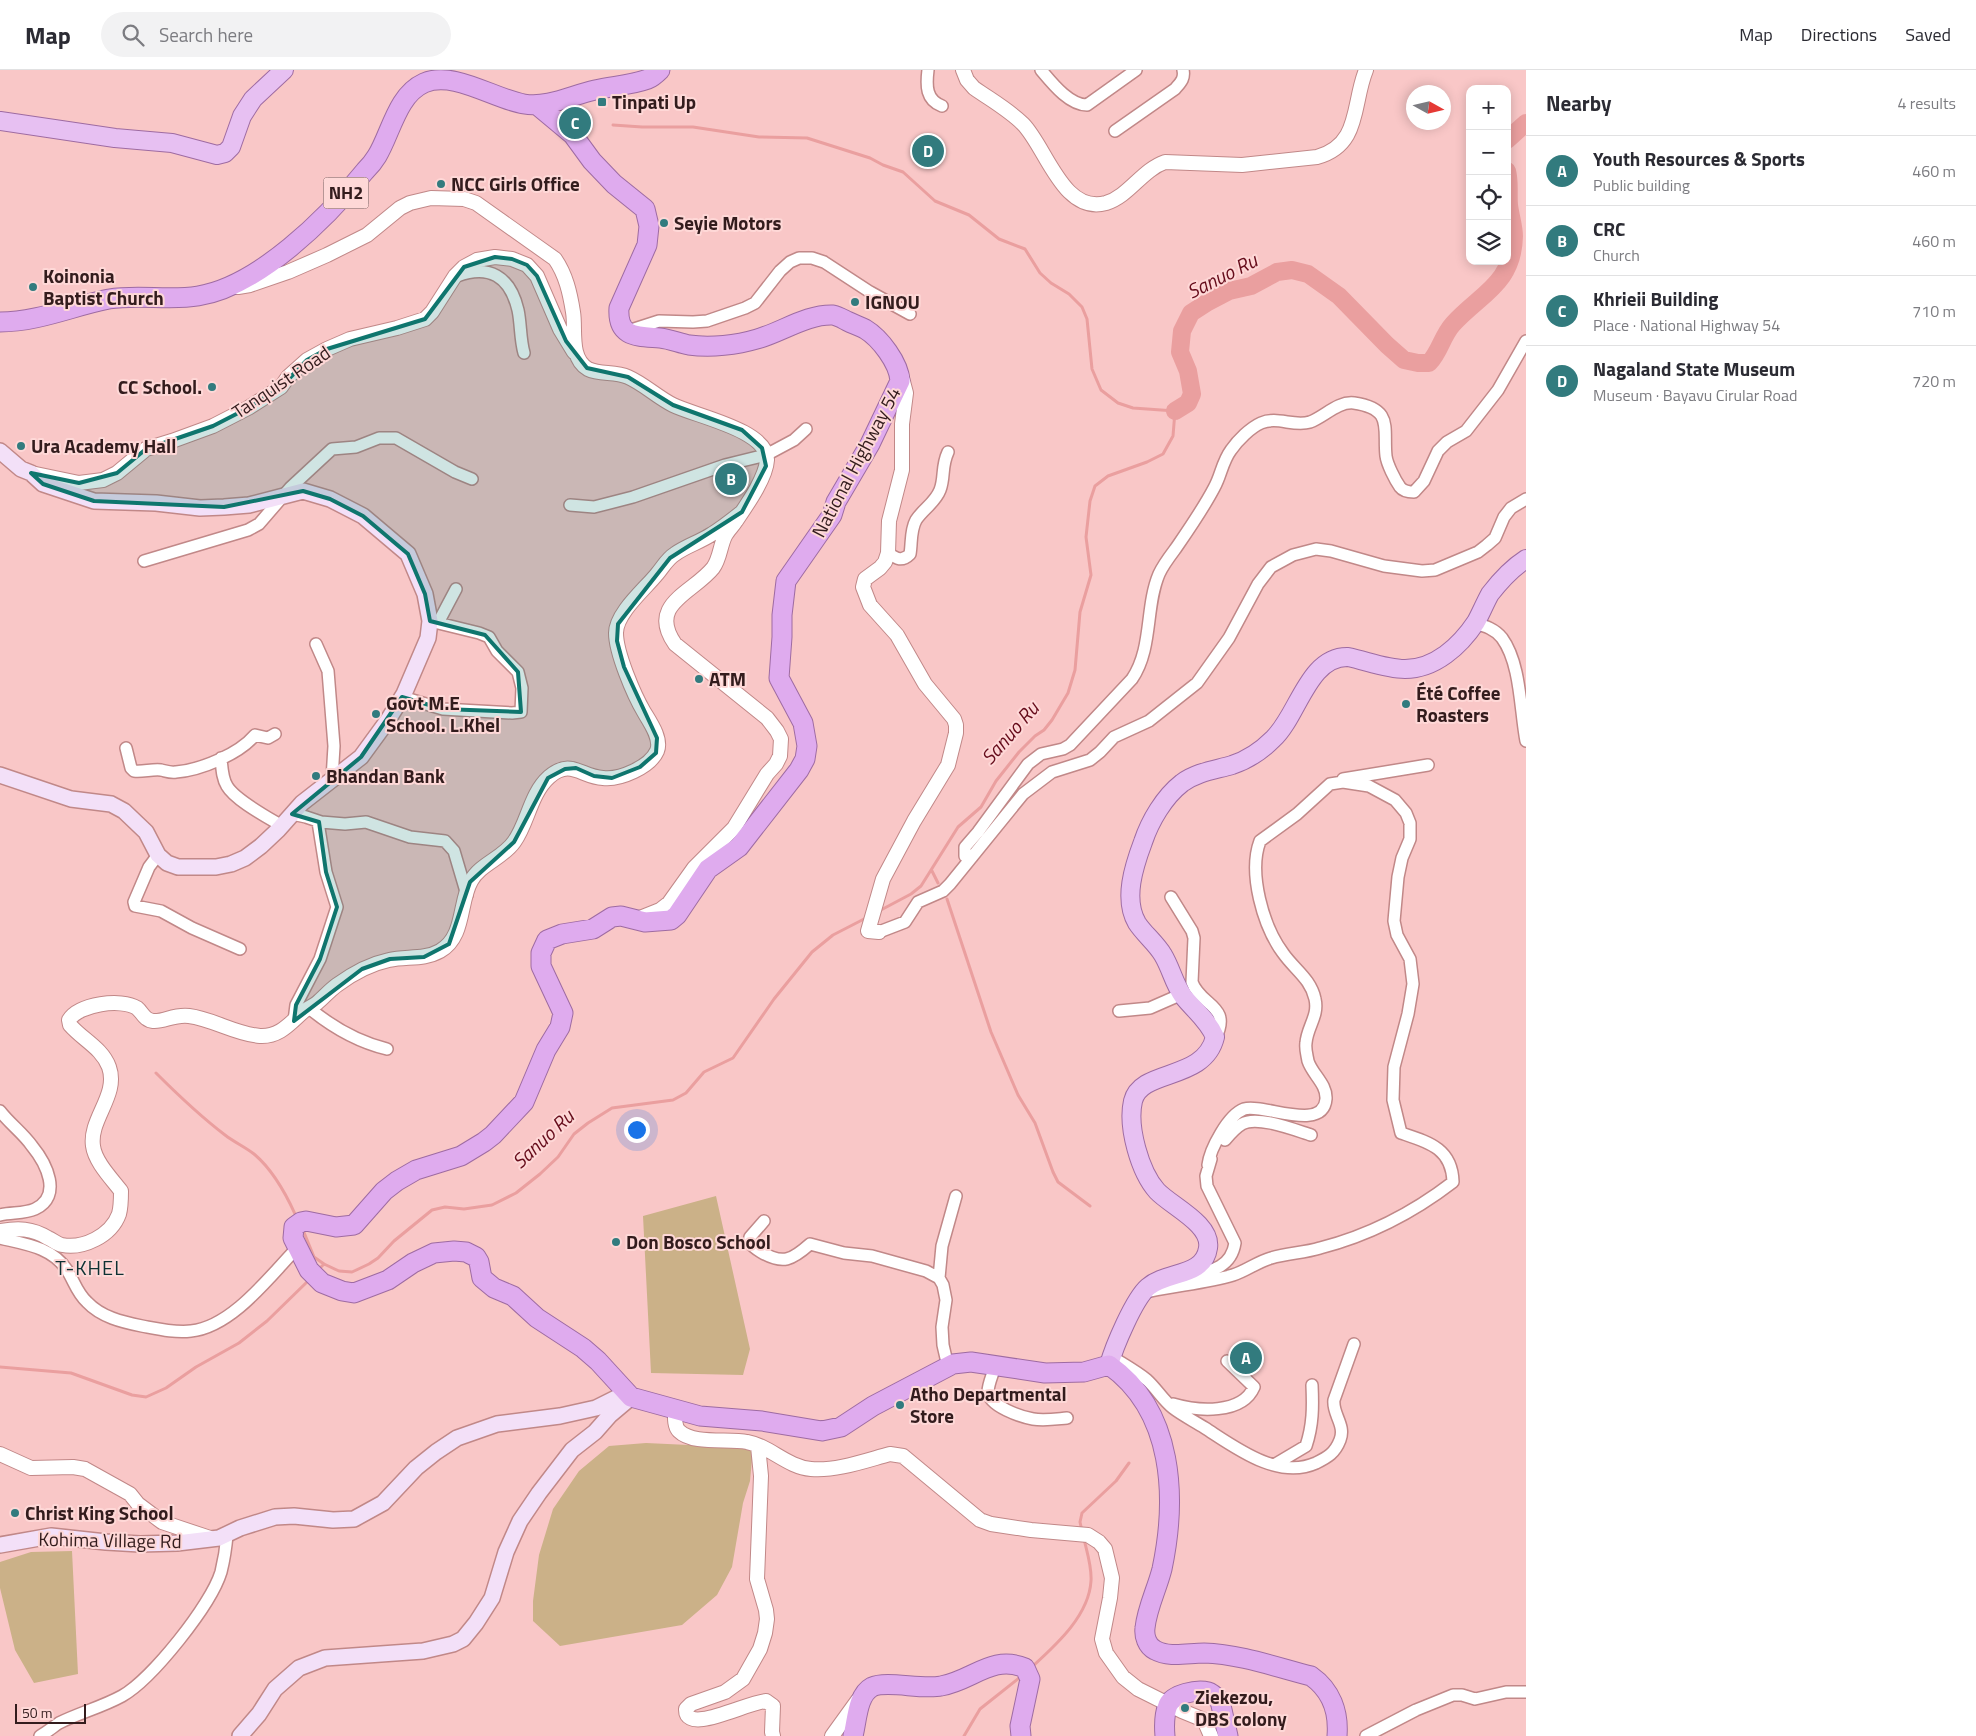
<!DOCTYPE html>
<meta charset="utf-8">
<style>
body{margin:0;font-family:"Titillium Web",sans-serif;background:#f2f2f3;color:#2b2b33}
.controls{position:absolute;right:15px;top:15px;display:grid;overflow:hidden;border-radius:10px;box-shadow:0 2px 12px #0003}
.controls button{width:45px;height:45px;display:grid;place-items:center;padding:0;border:0;border-bottom:1px solid #e1e1e2;background:#fff;color:#2b2b33;font:25px sans-serif}
.compass{position:absolute;left:1406px;top:15px;width:45px;height:45px;border-radius:50%;background:#fff;box-shadow:0 2px 12px #0003;rotate:98deg}
.scale{position:absolute;left:15px;bottom:12px;width:71px;box-sizing:border-box;padding-left:5px;border:2px solid #331c1d;border-top:0;font-size:14px;line-height:18px;white-space:nowrap;color:#331c1d;-webkit-text-stroke:4px #fed8d7;paint-order:stroke}
.you{position:absolute;left:636px;top:1059px;width:18px;height:18px;margin:-12px;border:4px solid #fff;border-radius:50%;background:#1a73e8;box-shadow:0 0 0 8px #1a73e833}
.badge{display:grid;place-items:center;width:32px;height:32px;border-radius:50%;background:#327b7e;color:#fff;font-size:16px;font-weight:700}
.pin{position:absolute;translate:-50% -50%;border:2px solid #fff;box-shadow:0 1px 5px #0006}
.list{margin:0;padding:0;list-style:none}
h2{display:flex;justify-content:space-between;align-items:center;height:65px;margin:0;padding:0 20px;font-size:21px}
h2 small{font-size:16px;font-weight:400;color:#7c7c81}
.list li{display:grid;grid-template-columns:32px 1fr auto;gap:15px;align-items:center;box-sizing:border-box;height:70px;padding:0 20px;border-top:1px solid #e1e1e2}
.list b{display:block;font-size:19px;white-space:nowrap}
.list p{margin:0;font-size:16px;white-space:nowrap;color:#7c7c81}
.list em{font-size:16px;font-style:normal;color:#7c7c81}
.icon{flex:none;width:28px;height:28px;fill:none;stroke:currentColor;stroke-width:2;stroke-linecap:round;stroke-linejoin:round}
.map{position:relative;flex:none;width:1526px;height:1666px;overflow:hidden}
header{display:flex;align-items:center;gap:30px;box-sizing:border-box;height:70px;padding:0 25px;background:#fff;border-bottom:1px solid #e1e1e2}
header strong{font-size:24px}
nav{display:flex;gap:28px;margin-inline-start:auto;font-size:18px}
.search{width:350px;height:45px;background:#f2f2f3;display:flex;align-items:center;gap:12px;box-sizing:border-box;padding:0 18px;border-radius:28px;color:#7c7c81;font-size:19px}
main{display:flex}
aside{flex:1;background:#fff}
.map>svg:first-child{display:block}
.green{fill:#cbb188}
.lines{fill:none;stroke-linecap:round;stroke-linejoin:round}
.stream{stroke:#ea9f9f;stroke-width:3}
.river{stroke:#ea9f9f;stroke-width:18}
.minor-casing{stroke:#c18888;stroke-width:14}
.tertiary-casing{stroke:#c18888;stroke-width:16}
.secondary-casing{stroke:#c18888;stroke-width:18}
.primary-casing{stroke:#9e6ba2;stroke-width:20}
.trunk-casing{stroke:#9e6ba2;stroke-width:21}
.minor{stroke:#fff;stroke-width:11}
.tertiary{stroke:#fff;stroke-width:14}
.secondary{stroke:#f3e0f8;stroke-width:15}
.primary{stroke:#e7c0f2;stroke-width:18}
.trunk{stroke:#dfabee;stroke-width:19}
.marked{fill:#0f766e;fill-opacity:0.2;stroke:#0f766e;stroke-width:4;stroke-linejoin:round}
.poi-dot{fill:#327b7e;stroke:#fed8d7;stroke-width:2}
.labels{text-anchor:middle;stroke-width:4;stroke-linejoin:round;paint-order:stroke}
.shield{fill:#fed8d7;stroke:#705455;stroke-width:1}
.shield-label{font-size:18px;font-weight:bold;fill:#331c1d}
.poi-label{font-size:19px;font-weight:bold;fill:#331c1d;stroke:#fed8d7;text-anchor:start}
.street-label{font-size:19px;fill:#331c1d;stroke:#fed8d7}
.water-label{font-size:20px;font-style:italic;fill:#660c1b;stroke:#fed8d7}
.neighbourhood-label{font-size:20px;letter-spacing:1px;fill:#0e3133;stroke:#fed8d7}
</style>
<header>
<strong>Map</strong>
<div class="search"><svg class="icon" aria-label="search" viewBox="0 0 24 24"><circle cx="10" cy="10" r="6"/><path d="M15 15l6 6"/></svg>Search here</div>
<nav><a>Map</a><a>Directions</a><a>Saved</a></nav>
</header>
<main>
<div class="map">
<svg width="1526" height="1666" viewBox="0 0 1526 1666">
<rect width="100%" height="100%" fill="#f9c7c7"/>
<!-- green -->
<path class="green" d="M716,1126L750,1279L743,1305L651,1303L643,1146Z
M646,1373L753,1378L750,1411L743,1433L732,1497L717,1525L682,1555L560,1576L533,1551V1531L539,1485L553,1439L579,1401L609,1376Z
M72,1481L78,1604L34,1613L15,1580L0,1518V1492L31,1482Z"/>
<g class="lines">
<!-- stream -->
<path class="stream" d="M613,55L642,57H693L759,67L807,68L870,88L883,95L903,102L935,131L969,145L999,169L1025,179L1040,203L1051,213L1069,224L1082,237L1087,249L1092,299L1101,320L1118,333L1133,338L1175,341L1173,366L1163,384L1147,392L1108,406L1095,416L1090,431L1086,467L1091,505L1080,542L1075,600L1068,623L1052,650L1044,660L1035,666L1019,682L996,711L981,737L958,757L921,816L911,824L879,841
M932,801L938,813
M947,829L991,962L1018,1025L1035,1053L1053,1102L1058,1112L1090,1136
M156,1003C178,1025 200,1046 225,1065C234,1072 245,1077 254,1084C273,1100 285,1122 295,1144
M303,1160L314,1187L324,1194
M320,1198L324,1194L339,1201L352,1202L369,1194L378,1188L394,1171L432,1140L445,1137L464,1139L492,1135L516,1123L540,1104L558,1087L574,1064L588,1053L612,1038L673,1030L686,1023L704,1002L733,988L774,929L812,882L833,865L866,848
M0,1297L71,1303L132,1325L146,1327L166,1318L196,1297L239,1273L267,1251L308,1211
M1082,1461L1080,1452L1082,1443L1116,1411L1129,1393
M1034,1595C1057,1574 1089,1545 1091,1511C1092,1497 1087,1482 1084,1469
M964,1666L980,1639L1019,1608"/>
<!-- river -->
<path class="river" d="M1507,70L1526,53
M1175,341L1188,333L1192,324L1188,301L1180,282L1182,261L1191,243L1208,232L1229,221L1251,216L1277,202L1292,200L1308,204L1339,226L1387,275L1404,290L1418,293H1429C1440,282 1442,266 1453,254C1480,224 1513,214 1514,166C1514,156 1510,145 1509,135C1508,124 1510,111 1507,101"/>
<defs>
<path id="minor" d="M928,0C926,16 926,30 942,36
M1041,0C1052,13 1069,35 1087,35L1136,0
M1115,61L1175,19C1180,13 1185,9 1183,0
M457,206C489,194 510,206 518,240C521,254 520,269 524,283
M628,261L659,251L693,252L707,251L745,238L755,233L780,201L790,192L799,188H812L824,192L870,222L910,244
M570,435L594,437L633,427L725,395L766,385L794,370L806,359
M888,483C897,489 902,492 910,484C912,473 910,461 916,450C923,439 935,433 940,420C945,407 941,397 948,382
M144,491L248,460L259,454L290,418L332,379L356,377L379,368H396L455,402L472,409
M438,553L456,519
M1475,553C1485,556 1495,559 1502,568C1521,594 1520,640 1526,671
M316,574L328,601L334,676L332,709
M402,627L443,639L512,643L521,642L522,618L518,602L497,581L489,567L479,563L430,551
M126,678L131,698L134,701C143,702 152,699 161,700C166,701 170,703 176,702C201,700 239,684 255,665L268,668L275,664
M221,688C222,698 222,708 227,716C235,730 267,747 282,756
M1343,709L1428,695
M292,744L306,747L321,752L345,754L366,752L410,767L445,771L454,781L467,825
M158,785L149,797L134,832L135,836L161,841L192,858L240,879
M972,787L965,786V777L978,762L1028,694L1041,684L1063,679L1070,675L1132,609C1153,578 1145,537 1159,504C1163,495 1170,486 1176,478C1189,459 1203,439 1214,418C1221,406 1222,392 1231,380C1238,370 1250,358 1261,353C1277,346 1294,357 1310,352C1324,347 1338,331 1354,333C1394,339 1383,358 1386,386C1387,394 1395,410 1400,417C1403,421 1409,422 1414,422L1424,411L1438,381L1447,372L1466,361L1498,320L1526,271
M1171,827L1192,861L1194,868L1192,912C1200,936 1233,935 1215,969
M879,862L905,852L918,832L943,821L950,814L1023,724L1052,702L1090,690L1100,682L1114,667L1149,651L1197,613L1229,568L1258,514L1271,497L1293,485L1316,479L1331,481L1384,496L1422,501L1435,500L1478,482L1487,475L1495,468L1504,447L1511,438L1526,429
M309,938C332,957 358,972 387,979
M1119,941L1150,938L1182,924
M294,951L296,935L320,889L337,837L326,802L318,752
M0,1041C10,1054 23,1063 32,1076C46,1093 63,1126 35,1139C24,1144 11,1142 0,1145
M1225,1070C1230,1064 1235,1058 1242,1054C1257,1045 1295,1060 1311,1065
M764,1151L750,1167L749,1172C752,1176 756,1179 761,1182C783,1195 792,1190 810,1174L844,1183L872,1186L926,1201L939,1208L943,1215L946,1230L942,1257L943,1275L946,1288L953,1294
M0,1168C25,1174 52,1177 67,1200C74,1211 77,1223 87,1232C101,1247 122,1252 142,1256C158,1259 175,1263 191,1261C232,1257 270,1206 297,1178
M1189,1206C1211,1201 1231,1198 1235,1173L1207,1116L1206,1106L1211,1089
M939,1208L942,1176L956,1126
M1151,1221C1178,1215 1207,1213 1233,1205C1246,1201 1257,1192 1271,1188C1287,1183 1304,1183 1320,1178C1367,1166 1414,1142 1453,1112C1452,1078 1428,1072 1401,1063L1393,1030L1394,997L1408,944L1413,914L1410,889L1397,865L1394,851L1398,807L1402,788L1410,769V753L1406,743L1395,730L1369,716L1343,712L1330,714L1297,744L1260,771C1248,803 1263,856 1283,883C1294,899 1311,909 1315,929C1319,946 1307,957 1306,973C1305,979 1307,985 1308,991C1312,1004 1327,1014 1326,1029C1323,1063 1263,1033 1244,1039C1228,1045 1210,1079 1208,1095
M1112,1287C1123,1294 1136,1301 1147,1310C1156,1318 1163,1330 1173,1338C1182,1345 1194,1351 1205,1358C1236,1378 1278,1410 1316,1393C1328,1387 1335,1383 1340,1370C1346,1355 1332,1344 1334,1330L1354,1274
M995,1296C993,1304 988,1314 988,1322C989,1336 1021,1347 1033,1349C1044,1351 1056,1349 1067,1348
M1173,1334C1197,1341 1242,1345 1254,1317L1227,1291
M1274,1395L1306,1376C1313,1355 1313,1337 1312,1315
M40,1666C47,1662 53,1657 59,1653C79,1643 102,1637 122,1626C152,1609 211,1535 221,1502C224,1490 226,1477 227,1465
M1366,1666L1416,1640L1453,1625H1462L1475,1629L1506,1622H1526"/>
<path id="tertiary" d="M963,0L967,10L974,18C991,30 1009,40 1023,54C1046,77 1063,145 1106,133C1129,126 1142,100 1165,92L1242,95L1317,87C1361,75 1352,34 1366,0
M238,217L250,215L288,202L327,185L367,165L400,138L410,133L431,128L464,129L476,133L555,189C566,205 570,223 573,242C576,259 569,288 588,299C600,305 615,301 628,307C644,314 657,327 673,335C695,346 768,360 767,390C766,408 746,436 736,451C733,456 728,460 725,466C720,476 720,489 713,498C693,523 647,534 675,574L767,648L777,661L781,669L780,686L776,694L767,704L734,758L694,798L669,833L660,840L640,848
M31,403L79,413L103,410L117,403L146,379L172,371L213,356L248,338L281,317L288,307L307,290L327,279L350,269L397,258L425,249L432,242L455,206L464,197L477,190L495,187L512,189L527,195L537,206L560,259L574,282
M879,862L868,861L883,809L914,751L948,695L956,663V655L954,649L925,614L897,565L870,535L863,517L865,509L880,498L885,492L888,483L889,451L902,400V354L906,323L901,304
M0,1161C18,1158 32,1158 48,1168C53,1170 57,1174 62,1175C83,1179 111,1166 119,1144C121,1137 121,1129 121,1121C112,1109 95,1092 93,1076C89,1049 119,1025 109,997C102,978 83,970 70,955L69,950C79,934 121,928 137,938C143,943 144,950 153,951C164,952 174,944 189,946C213,949 235,964 260,966C280,967 290,953 304,941C308,938 313,936 317,933C324,927 330,920 337,915C352,904 370,894 389,890C406,886 424,890 440,881C465,867 459,832 471,811C480,794 503,788 514,772C528,753 530,724 549,707C571,688 581,707 603,708C620,710 650,697 657,681C662,669 650,652 644,642C634,625 616,583 616,563C616,543 645,519 657,504C663,497 667,489 675,484C686,476 700,472 712,464C722,458 732,450 742,442
M675,1339C675,1346 674,1356 679,1361C693,1375 729,1368 747,1372C770,1376 787,1397 811,1399C837,1401 864,1391 890,1384L903,1386L980,1450L991,1454L1031,1460L1088,1465L1099,1472L1105,1479L1112,1508L1110,1528L1102,1569L1106,1583L1123,1607L1138,1619L1182,1641L1204,1650L1211,1666
M758,1376L761,1406L757,1509L766,1540L767,1549L765,1563L760,1579L743,1609L725,1622L691,1634L686,1639C685,1666 747,1632 766,1631L773,1636L772,1662L773,1666
M0,1384L31,1398L73,1397L85,1399L130,1424L138,1434L162,1452L210,1468
M832,1666L858,1630"/>
<path id="secondary" d="M0,381L21,399L31,403L43,414L94,431L156,433L200,438L224,437L249,435L303,421L330,429L363,446L408,484L425,524L430,551L428,568L404,624L388,650L361,687L302,733L278,760L261,776L245,788L231,794L216,797H178L167,793L158,785L146,762L124,741L111,734L71,729L0,705
M0,1475L51,1466L106,1472L140,1474L177,1473L219,1468L240,1458L275,1447L294,1446L333,1450L354,1449L383,1433L416,1398L436,1382L457,1368L497,1354L560,1346L596,1338L628,1322
M240,1666L259,1644L275,1619L299,1598L325,1588L423,1581L453,1574L463,1569L476,1553L492,1528L506,1482L520,1451L539,1423L572,1380L595,1362L610,1345L629,1329"/>
<path id="primary" d="M0,51L115,68L172,73L217,85L225,83L231,77L242,46L253,29L284,0
M1109,1295C1114,1277 1134,1229 1148,1217C1167,1201 1204,1207 1208,1178C1212,1154 1171,1136 1157,1121C1140,1102 1127,1057 1133,1031C1141,998 1204,1012 1215,967C1208,950 1194,940 1183,926C1174,914 1171,898 1163,885C1156,873 1144,864 1137,853C1123,829 1134,796 1143,772C1150,751 1164,727 1182,713C1197,702 1215,700 1232,695C1247,690 1262,680 1273,669C1298,646 1308,586 1348,587C1367,591 1386,599 1405,599C1435,599 1460,576 1476,552C1481,543 1485,533 1490,524C1500,511 1512,498 1526,489"/>
<path id="trunk" d="M537,35L573,65L592,91L614,114L645,139L649,156L647,175L619,238C617,268 637,266 660,268C670,269 679,273 689,275C711,278 737,275 757,269C782,262 807,244 833,245C838,246 843,249 847,251C853,254 859,256 865,259C880,268 899,293 900,311L870,374L836,432L832,445L786,511L782,545V567L779,608L803,653L807,676L805,689L799,700L739,777L708,799L677,845L671,850L645,852L621,846L612,847L593,859L562,864L547,870L541,883V896L563,943L560,957L546,980L524,1032L493,1065L484,1072L461,1086L416,1100L397,1111L384,1121L354,1155L336,1157L306,1151L301,1152L294,1157L293,1168L309,1200L322,1213L342,1221L354,1223L388,1210L413,1193L434,1183L454,1181L466,1182L476,1187L479,1192L482,1208L494,1218L513,1226L537,1248L583,1278L598,1291L631,1327L700,1346L762,1351L822,1361L841,1357L873,1336L953,1294L971,1292L1045,1303L1084,1302L1109,1295C1174,1341 1177,1428 1162,1499C1157,1519 1147,1538 1145,1558C1144,1566 1147,1576 1155,1580C1169,1588 1188,1583 1204,1583C1239,1584 1276,1597 1311,1606C1331,1620 1339,1642 1337,1666
M0,252C38,252 73,236 109,229C139,224 169,231 198,226C259,216 327,148 365,101C369,97 374,91 377,86C391,63 397,25 424,13C453,0 494,29 524,34C548,38 572,25 595,20C612,16 631,15 648,9C653,7 657,3 660,0
M853,1666C857,1651 857,1625 872,1617C887,1610 921,1620 941,1616C972,1611 992,1584 1025,1598L1030,1609L1020,1656L1021,1666
M1165,1666C1164,1655 1164,1645 1168,1635C1173,1624 1197,1619 1208,1622C1212,1623 1217,1628 1220,1631L1228,1666"/>
</defs>
<!-- minor casing -->
<use href="#minor" class="minor-casing"/>
<!-- tertiary casing -->
<use href="#tertiary" class="tertiary-casing"/>
<!-- secondary casing -->
<use href="#secondary" class="secondary-casing"/>
<!-- primary casing -->
<use href="#primary" class="primary-casing"/>
<!-- trunk casing -->
<use href="#trunk" class="trunk-casing"/>
<!-- minor -->
<use href="#minor" class="minor"/>
<!-- tertiary -->
<use href="#tertiary" class="tertiary"/>
<!-- secondary -->
<use href="#secondary" class="secondary"/>
<!-- primary -->
<use href="#primary" class="primary"/>
<!-- trunk -->
<use href="#trunk" class="trunk"/>
</g>
<!-- marked area -->
<path class="marked" d="M495,187L512,189L527,195L537,206L566,271L587,298L628,307L673,335L742,360L762,378L766,396L742,442L670,488L618,554L617,571L624,597L657,668L656,683L640,697L612,708L594,706L576,698L565,699L548,708L514,772L470,812L449,874L424,887L390,889L362,899L294,951L296,935L320,889L337,837L326,802L319,752L292,744L361,687L402,627L443,639L521,642L518,602L485,565L430,551L425,524L408,484L363,446L330,429L303,421L224,437L94,431L43,414L31,403L79,413L117,403L146,379L213,356L248,338L281,317L307,290L327,279L425,249L464,197Z"/>
<!-- markers -->
<g class="poi-dot">
<rect x="597" y="27" width="10" height="10" rx="2.5"/>
<circle cx="441" cy="114" r="5"/>
<circle cx="664" cy="153" r="5"/>
<circle cx="33" cy="217" r="5"/>
<circle cx="855" cy="232" r="5"/>
<circle cx="212" cy="317" r="5"/>
<circle cx="21" cy="376" r="5"/>
<circle cx="699" cy="609" r="5"/>
<circle cx="1406" cy="634" r="5"/>
<circle cx="376" cy="644" r="5"/>
<circle cx="316" cy="706" r="5"/>
<circle cx="616" cy="1172" r="5"/>
<circle cx="900" cy="1335" r="5"/>
<circle cx="15" cy="1443" r="5"/>
<circle cx="1185" cy="1638" r="5"/>
</g>
<g class="labels">
<!-- shield labels -->
<rect class="shield" x="323.5" y="107.5" width="45" height="31" rx="4"/>
<g class="shield-label">
<text x="346" y="129">NH2</text>
</g>
<!-- poi labels -->
<g class="poi-label">
<text x="612" y="39">Tinpati Up</text>
<text x="451" y="121">NCC Girls Office</text>
<text x="674" y="160">Seyie Motors</text>
<text x="43" y="213">Koinonia<tspan x="43" dy="22">Baptist Church</tspan></text>
<text x="865" y="239">IGNOU</text>
<text x="202" y="324" text-anchor="end">CC School.</text>
<text x="31" y="383">Ura Academy Hall</text>
<text x="709" y="616">ATM</text>
<text x="1416" y="630">Été Coffee<tspan x="1416" dy="22">Roasters</tspan></text>
<text x="386" y="640">Govt M.E<tspan x="386" dy="22">School. L.Khel</tspan></text>
<text x="326" y="713">Bhandan Bank</text>
<text x="626" y="1179">Don Bosco School</text>
<text x="910" y="1331">Atho Departmental<tspan x="910" dy="22">Store</tspan></text>
<text x="25" y="1450">Christ King School</text>
<text x="1195" y="1634">Ziekezou,<tspan x="1195" dy="22">DBS colony</tspan></text>
</g>
<!-- street labels -->
<g class="street-label">
<text transform="translate(281 312) rotate(-34)" y="7">Tanquist Road</text>
<text transform="translate(856 392) rotate(-62)" y="7">National Highway 54</text>
<text transform="translate(110 1470) rotate(1)" y="7">Kohima Village Rd</text>
</g>
<!-- water labels -->
<g class="water-label">
<text transform="translate(1222 206) rotate(-27)" y="7">Sanuo Ru</text>
<text transform="translate(1010 663) rotate(-49)" y="7">Sanuo Ru</text>
<text transform="translate(543 1069) rotate(-43)" y="7">Sanuo Ru</text>
</g>
<!-- neighbourhood labels -->
<g class="neighbourhood-label">
<text x="90" y="1205">T-KHEL</text>
</g>
</g>
</svg>
<div class="controls">
<button>+</button>
<button>−</button>
<button><svg class="icon" aria-label="locate" viewBox="0 0 24 24"><circle cx="12" cy="12" r="6"/><path d="M12 2v4M12 18v4M2 12h4M18 12h4"/></svg></button>
<button><svg class="icon" aria-label="layers" viewBox="0 0 24 24"><path d="M12 4l9 5-9 5-9-5zM3 14l9 5 9-5"/></svg></button>
</div>
<svg class="compass" viewBox="-18 -18 36 36"><path d="M0-13l5 13h-10z" fill="#e53935"/><path d="M0 13l5-13h-10z" fill="#7c7c81"/></svg>
<div class="scale">50 m</div>
<div class="you"></div>
<div class="pin badge" style="left:1246px;top:1288px">A</div>
<div class="pin badge" style="left:731px;top:409px">B</div>
<div class="pin badge" style="left:575px;top:53px">C</div>
<div class="pin badge" style="left:928px;top:81px">D</div>
</div>
<aside>
<h2>Nearby<small>4 results</small></h2>
<ul class="list">
<li><span class="badge">A</span><div><b>Youth Resources &amp; Sports</b><p>Public building</p></div><em>460 m</em></li>
<li><span class="badge">B</span><div><b>CRC</b><p>Church</p></div><em>460 m</em></li>
<li><span class="badge">C</span><div><b>Khrieii Building</b><p>Place · National Highway 54</p></div><em>710 m</em></li>
<li><span class="badge">D</span><div><b>Nagaland State Museum</b><p>Museum · Bayavu Cirular Road</p></div><em>720 m</em></li>
</ul>
</aside>
</main>
